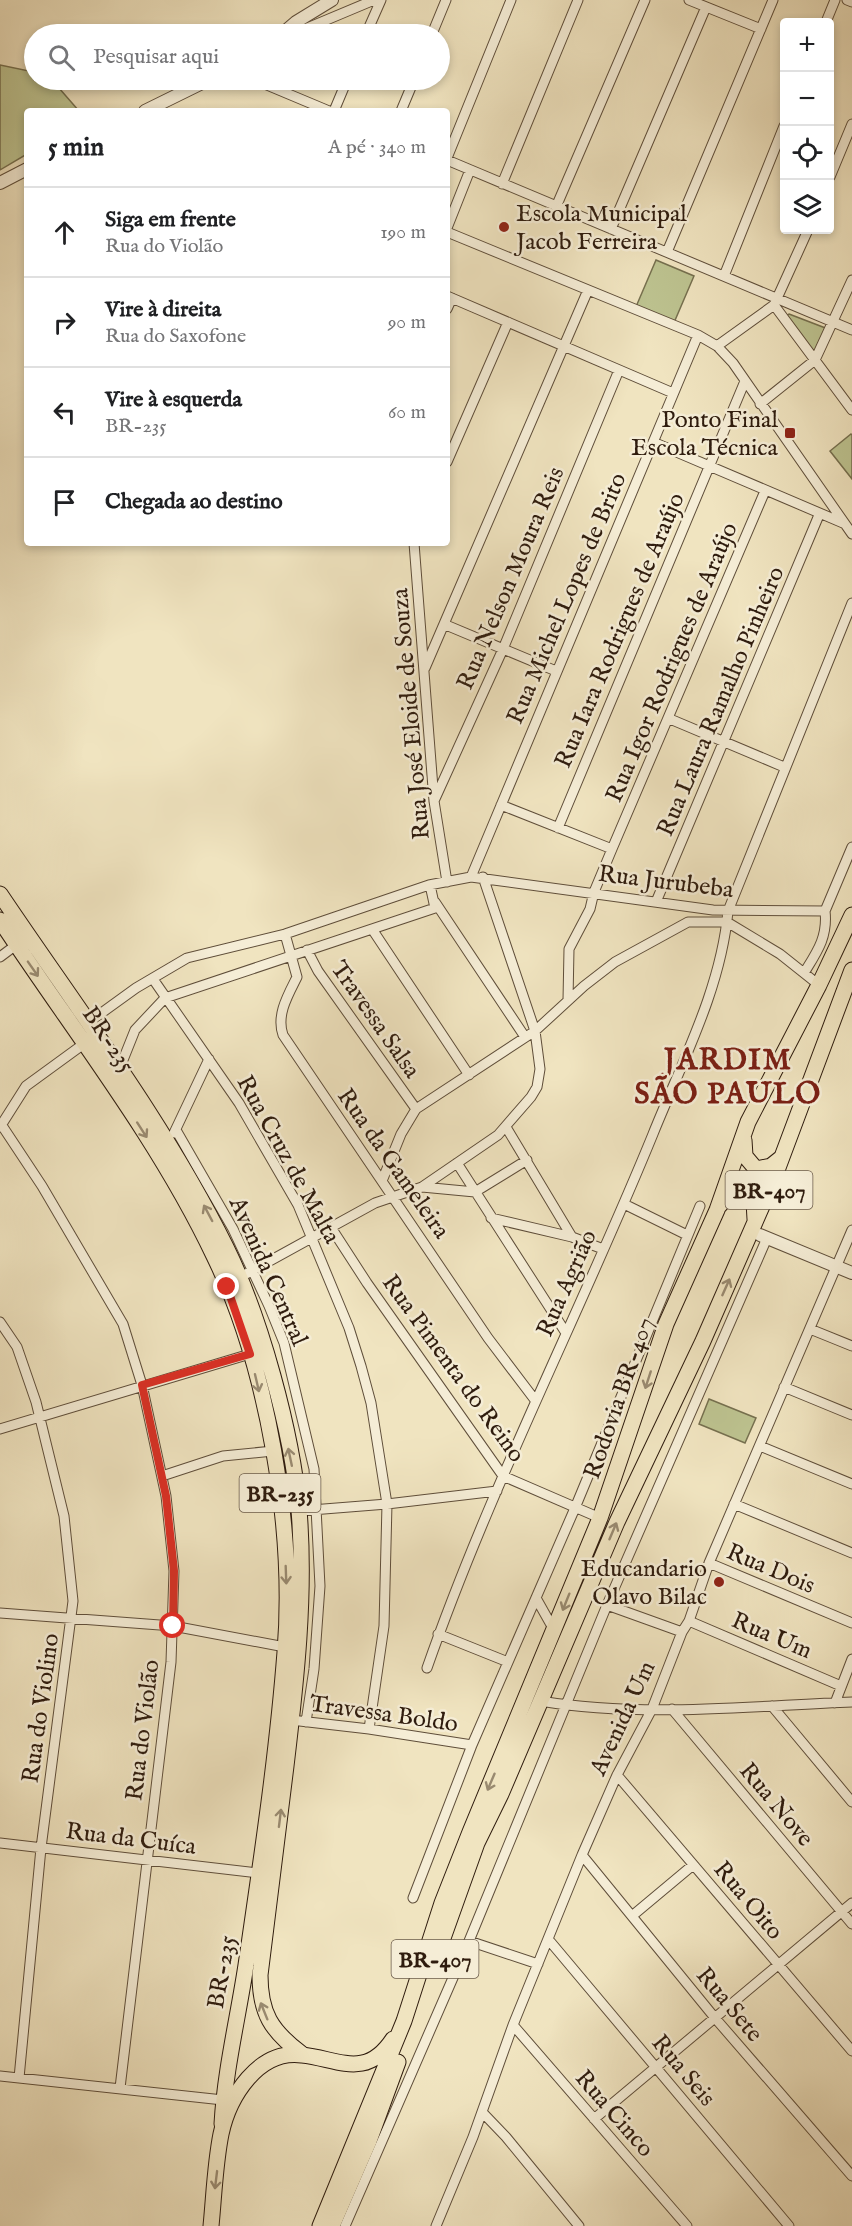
<!DOCTYPE html>
<html lang="pt">
<meta charset="utf-8">
<style>
body{margin:0;font-family:"IM FELL English",serif;background:#f2f2f2;color:#202124}
.controls{position:absolute;right:18px;top:18px;display:grid;overflow:hidden;border-radius:6px;box-shadow:0 3px 9px #0003}
.controls button{width:54px;height:54px;display:grid;place-items:center;padding:0;border:0;border-bottom:2px solid #e0e0e0;background:#fff;color:#202124;font:30px sans-serif}
.stop{position:absolute;width:18px;height:18px;margin:-14px;border:4px solid #d93025;border-radius:50%;background:#fff}
.stop.end{background:#d93025;border-color:#fff;box-shadow:0 2px 6px #0008}
.list{margin:0;padding:0;list-style:none}
h2{display:flex;justify-content:space-between;align-items:center;height:78px;margin:0;padding:0 24px;font-size:26px}
h2 small{font-size:20px;font-weight:400;color:#757577}
.list li{display:grid;grid-template-columns:39px 1fr auto;gap:18px;align-items:center;box-sizing:border-box;height:90px;padding:0 24px;border-top:2px solid #e0e0e0}
.list b{display:block;font-size:22px;white-space:nowrap}
.list p{margin:0;font-size:20px;white-space:nowrap;color:#757577}
.list em{font-size:20px;font-style:normal;color:#757577}
.icon{flex:none;width:33px;height:33px;fill:none;stroke:currentColor;stroke-width:2;stroke-linecap:round;stroke-linejoin:round}
.map{position:relative;flex:none;width:852px;height:2226px;overflow:hidden}
.search{position:absolute;background:#fff;box-shadow:0 3px 9px #0003;left:24px;top:24px;width:426px;height:66px;display:flex;align-items:center;gap:15px;box-sizing:border-box;padding:0 21px;border-radius:33px;color:#757577;font-size:22px}
.panel{position:absolute;background:#fff;box-shadow:0 3px 9px #0003;left:24px;top:108px;width:426px;height:438px;border-radius:6px}
.map>svg:first-child{display:block}
.green{fill:#bdc390;stroke:#76704f;stroke-width:1.5}
.lines{fill:none;stroke-linecap:round;stroke-linejoin:round}
.minor-casing{stroke:#5f4e3a;stroke-width:11}
.tertiary-casing{stroke:#5f4e3a;stroke-width:14}
.primary-casing{stroke:#2f1c0e;stroke-width:17}
.trunk-casing{stroke:#2f1c0e;stroke-width:17}
.minor{stroke:#f5edd6;stroke-width:9}
.tertiary{stroke:#f5edd6;stroke-width:12}
.primary{stroke:#f0e4c0;stroke-width:15}
.trunk{stroke:#f0e4c0;stroke-width:15}
.oneway{stroke:#998a70}
.route{stroke:#d93025;stroke-width:8}
.poi-dot{fill:#8f2418;stroke:#f5edd6;stroke-width:2}
.labels{text-anchor:middle;stroke-width:5;stroke-linejoin:round;paint-order:stroke}
.shield{fill:#f5edd6;stroke:#6a5b4a;stroke-width:1.5}
.shield-label{font-size:22px;font-weight:bold;fill:#2f1c0e}
.poi-label{font-size:24px;fill:#2f1c0e;stroke:#f5edd6;text-anchor:end}
.street-label{font-size:24px;fill:#2f1c0e;stroke:#f5edd6}
.district-label{font-size:30px;font-weight:bold;letter-spacing:1.5px;fill:#7a1f14;stroke:#f5edd6}
</style>
<div class="map">
<svg width="852" height="2226" viewBox="0 0 852 2226">
<rect width="100%" height="100%" fill="#f0e4c0"/>
<filter id="stains"><feTurbulence type="fractalNoise" baseFrequency=".00333" numOctaves="4"/><feColorMatrix values="0 0 0 0 .2 0 0 0 0 .09 0 0 0 0 .02 0 0 0 .5 -.17"/></filter>
<radialGradient id="worn" r=".72"><stop offset=".6" stop-color="#630" stop-opacity="0"/><stop offset="1" stop-color="#630" stop-opacity=".3"/></radialGradient>
<!-- green -->
<path class="green" d="M0,65L34,72V80H52L79,111H27V154L0,170Z
M656,260L694,276L673,325L635,309Z
M789,314L828,329L814,360L782,319Z
M851,434L852,435V479L830,451Z
M709,1399L756,1418L745,1443L699,1424Z"/>
<g class="lines">
<defs>
<path id="minor" d="M689,0L761,29
M847,0L852,2
M826,22L835,0
M293,34L374,0
M366,34L381,0
M432,34L446,0
M255,80L329,111
M334,111L347,80
M401,111L414,80
M447,158L511,0
M447,160L852,330
M830,177L852,124
M502,184L578,0
M556,207L645,0
M447,228L470,170
M611,229L706,7
M447,232L698,335L717,346L733,363L852,534
M667,252L773,0
M724,276L784,126
M447,296L673,393
M774,305L852,410
M447,309L452,298
M717,346L774,305L808,230
M760,404L815,360L852,280
M653,442L843,523
M447,462L508,322
M414,543L434,801L447,882
M446,625L556,671
M425,668L588,290
M670,719L784,767
M434,801L503,649L619,370
M501,805L612,849
M558,828L745,381
M471,877L698,335
M435,902L525,1037
M656,902L819,515
M825,911L852,847
M372,929L469,1075
M285,934L297,977C288,995 276,1015 283,1035L488,1338L535,1400
M307,950L318,971L416,1109
M0,957L16,945
M153,979L239,1103L298,1205L349,1328L361,1366L371,1403L387,1504L384,1626L369,1729
M568,1000L569,949L590,909L594,892L612,849L765,491
M89,1022L136,988L187,958L285,934L429,885L471,877L713,910L825,911C828,937 817,952 804,973
M119,1070L135,1030L165,998L435,908L430,885
M1,1124L42,1186L123,1324L142,1385L166,1496L174,1571L171,1662L120,2088
M0,1127L26,1086L85,1043
M506,1127L572,1237
M176,1130L233,1229L269,1306L284,1343L314,1469L320,1586L314,1669L306,1722
M174,1133L209,1059
M457,1163L566,1333
M382,1181L401,1134L416,1109L535,1031L584,986L615,962L688,922H727L780,954L819,985
M422,1187L475,1192
M475,1192L527,1160
M624,1204L687,1235
M491,1218L572,1237L603,1249
M332,1229L367,1283L503,1476L600,1518
M246,1274L375,1203L422,1187L498,1135L531,1097L537,1087L540,1069L535,1031L483,877
M0,1322L17,1347L36,1402L64,1516L73,1601L41,1848L19,2078
M810,1329L852,1346
M784,1387L852,1415
M0,1429L250,1354
M760,1446L852,1484
M162,1476L223,1456L273,1451
M734,1504L852,1553
M299,1511L387,1504L497,1491
M709,1563L852,1623
M536,1598L554,1630
M607,1605L682,1632
M0,1613L173,1626L285,1647
M689,1621L841,1686
M438,1634L508,1662
M427,1668C491,1485 580,1313 653,1134C682,1062 721,989 728,911L852,603
M540,1701C642,1718 749,1706 852,1702
M835,1703L852,1659
M772,1706L852,1802
M672,1709L852,1924
M291,1720L369,1729L472,1745
M617,1775L852,2051
M0,1843L258,1873
M582,1855L715,2018L852,2176
M413,1898L472,1745L575,1508L700,1206
M632,1916L693,1865
M548,1939L789,2226
M469,1941L538,1964
M513,2025L687,2226
M0,2076L223,2100
M483,2113L506,2137L579,2226
M594,2119L852,1903
M345,2226L469,1941L607,1605L767,1238
M436,2226L473,2137L513,2025L582,1855L617,1775L652,1709L682,1632L689,1621L709,1563L852,1230"/>
<path id="tertiary" d="M282,34L296,22L332,0
M145,111L208,80
M0,183L27,169
M760,1235L852,1273"/>
<path id="primary" d="M0,894C78,1010 164,1122 226,1247C261,1318 292,1432 299,1510C306,1595 296,1682 286,1766C277,1836 269,1905 260,1975C260,2013 271,2031 302,2054
M0,920C73,1031 157,1136 214,1256C268,1367 295,1530 285,1652C277,1756 261,1862 246,1965C238,2018 225,2070 222,2124"/>
<path id="trunk" d="M744,1140L745,1156L756,1169L771,1166L781,1158
M719,1206C727,1197 734,1190 747,1193L754,1202L755,1219
M432,1969L477,1843L501,1794L617,1522L703,1341L773,1181L852,970
M211,2226C214,2196 215,2164 221,2134C229,2097 258,2049 302,2055C339,2059 366,2080 393,2039
M320,2226L404,2021L442,1903L470,1832L600,1518L666,1324L717,1210L748,1122L819,985L852,915
M332,2226L369,2141L398,2062"/>
</defs>
<!-- minor casing -->
<use href="#minor" class="minor-casing"/>
<!-- tertiary casing -->
<use href="#tertiary" class="tertiary-casing"/>
<!-- primary casing -->
<use href="#primary" class="primary-casing"/>
<!-- trunk casing -->
<use href="#trunk" class="trunk-casing"/>
<!-- minor -->
<use href="#minor" class="minor"/>
<!-- tertiary -->
<use href="#tertiary" class="tertiary"/>
<!-- primary -->
<use href="#primary" class="primary"/>
<!-- trunk -->
<use href="#trunk" class="trunk"/>
</g>
<!-- one-way arrows -->
<defs><path id="oneway-shaft" d="M-6 0H5M1.5-3L5.5 0L1.5 3" fill="none" stroke-width="1.6" stroke-linecap="round" stroke-linejoin="round" transform="scale(1.5)"/></defs>
<g class="oneway">
<use href="#oneway-shaft" transform="translate(33 969) rotate(55)"/>
<use href="#oneway-shaft" transform="translate(142 1130) rotate(57)"/>
<use href="#oneway-shaft" transform="translate(208 1213) rotate(-118)"/>
<use href="#oneway-shaft" transform="translate(726 1287) rotate(-66)"/>
<use href="#oneway-shaft" transform="translate(648 1380) rotate(108)"/>
<use href="#oneway-shaft" transform="translate(257 1383) rotate(77)"/>
<use href="#oneway-shaft" transform="translate(290 1457) rotate(-102)"/>
<use href="#oneway-shaft" transform="translate(613 1531) rotate(-67)"/>
<use href="#oneway-shaft" transform="translate(286 1575) rotate(88)"/>
<use href="#oneway-shaft" transform="translate(566 1602) rotate(112)"/>
<use href="#oneway-shaft" transform="translate(491 1782) rotate(113)"/>
<use href="#oneway-shaft" transform="translate(280 1818) rotate(-83)"/>
<use href="#oneway-shaft" transform="translate(264 2011) rotate(-112)"/>
<use href="#oneway-shaft" transform="translate(216 2180) rotate(97)"/>
</g>
<g class="lines">
<!-- route -->
<path class="route" d="M173,1626L174,1571L166,1496L142,1385L250,1354L227,1287"/>
</g>
<!-- markers -->
<g class="poi-dot">
<circle cx="504" cy="227" r="6"/>
<rect x="784" y="427" width="12" height="12" rx="3"/>
<circle cx="719" cy="1582" r="6"/>
</g>
<g class="labels">
<!-- shield labels -->
<g class="shield">
<rect x="725.5" y="1171" width="87" height="38" rx="4.5"/>
<rect x="239.5" y="1474" width="81" height="38" rx="4.5"/>
<rect x="391.5" y="1940" width="87" height="38" rx="4.5"/>
</g>
<g class="shield-label">
<text x="769" y="1198">BR-407</text>
<text x="280" y="1501">BR-235</text>
<text x="435" y="1967">BR-407</text>
</g>
<!-- poi labels -->
<g class="poi-label">
<text x="516" y="221" text-anchor="start">Escola Municipal<tspan x="516" dy="28">Jacob Ferreira</tspan></text>
<text x="778" y="427">Ponto Final<tspan x="778" dy="28">Escola Técnica</tspan></text>
<text x="707" y="1576">Educandario<tspan x="707" dy="28">Olavo Bilac</tspan></text>
</g>
<!-- street labels -->
<g class="street-label">
<text transform="translate(510 578) rotate(-67)" y="8">Rua Nelson Moura Reis</text>
<text transform="translate(566 598) rotate(-67)" y="8">Rua Michel Lopes de Brito</text>
<text transform="translate(619 630) rotate(-67)" y="8">Rua Iara Rodrigues de Araújo</text>
<text transform="translate(671 662) rotate(-67)" y="8">Rua Igor Rodrigues de Araújo</text>
<text transform="translate(720 701) rotate(-67)" y="8">Rua Laura Ramalho Pinheiro</text>
<text transform="translate(410 714) rotate(-95)" y="8">Rua José Eloide de Souza</text>
<text transform="translate(666 881) rotate(7)" y="8">Rua Jurubeba</text>
<text transform="translate(376 1019) rotate(55)" y="8">Travessa Salsa</text>
<text transform="translate(109 1039) rotate(56)" y="8">BR-235</text>
<text transform="translate(289 1159) rotate(61)" y="8">Rua Cruz de Malta</text>
<text transform="translate(394 1163) rotate(55)" y="8">Rua da Gameleira</text>
<text transform="translate(269 1271) rotate(66)" y="8">Avenida Central</text>
<text transform="translate(566 1283) rotate(-66)" y="8">Rua Agrião</text>
<text transform="translate(454 1368) rotate(54)" y="8">Rua Pimenta do Reino</text>
<text transform="translate(618 1398) rotate(-71)" y="8">Rodovia BR-407</text>
<text transform="translate(771 1568) rotate(23)" y="8">Rua Dois</text>
<text transform="translate(772 1635) rotate(23)" y="8">Rua Um</text>
<text transform="translate(40 1708) rotate(-82)" y="8">Rua do Violino</text>
<text transform="translate(384 1713) rotate(8)" y="8">Travessa Boldo</text>
<text transform="translate(622 1718) rotate(-65)" y="8">Avenida Um</text>
<text transform="translate(142 1730) rotate(-83)" y="8">Rua do Violão</text>
<text transform="translate(777 1804) rotate(50)" y="8">Rua Nove</text>
<text transform="translate(131 1838) rotate(7)" y="8">Rua da Cuíca</text>
<text transform="translate(749 1900) rotate(50)" y="8">Rua Oito</text>
<text transform="translate(221 1972) rotate(-80)" y="8">BR-235</text>
<text transform="translate(730 2004) rotate(50)" y="8">Rua Sete</text>
<text transform="translate(684 2070) rotate(50)" y="8">Rua Seis</text>
<text transform="translate(615 2113) rotate(49)" y="8">Rua Cinco</text>
</g>
<!-- district labels -->
<g class="district-label">
<text x="728" y="1069">JARDIM<tspan x="728" dy="34">SÃO PAULO</tspan></text>
</g>
</g>
<rect width="100%" height="100%" filter="url(#stains)"/>
<rect width="100%" height="100%" fill="url(#worn)"/>
</svg>
<div class="controls">
<button>+</button>
<button>−</button>
<button><svg class="icon" aria-label="locate" viewBox="0 0 24 24"><circle cx="12" cy="12" r="6"/><path d="M12 2v4M12 18v4M2 12h4M18 12h4"/></svg></button>
<button><svg class="icon" aria-label="layers" viewBox="0 0 24 24"><path d="M12 4l9 5-9 5-9-5zM3 14l9 5 9-5"/></svg></button>
</div>
<div class="stop" style="left:173px;top:1626px"></div>
<div class="stop end" style="left:227px;top:1287px"></div>
<div class="search"><svg class="icon" aria-label="search" viewBox="0 0 24 24"><circle cx="10" cy="10" r="6"/><path d="M15 15l6 6"/></svg>Pesquisar aqui</div>
<section class="panel">
<h2>5 min<small>A pé · 340 m</small></h2>
<ul class="list">
<li><svg class="icon" aria-label="ahead" viewBox="0 0 24 24"><path d="M12 20V5M6 11l6-6 6 6"/></svg><div><b>Siga em frente</b><p>Rua do Violão</p></div><em>190 m</em></li>
<li><svg class="icon" aria-label="right" viewBox="0 0 24 24"><path d="M7 20v-9h11M14 6l5 5-5 5"/></svg><div><b>Vire à direita</b><p>Rua do Saxofone</p></div><em>90 m</em></li>
<li><svg class="icon" aria-label="left" viewBox="0 0 24 24"><path d="M17 20v-9H6M10 6l-5 5 5 5"/></svg><div><b>Vire à esquerda</b><p>BR-235</p></div><em>60 m</em></li>
<li><svg class="icon" aria-label="arrive" viewBox="0 0 24 24"><path d="M6 21V4h12l-3 4 3 4H6"/></svg><div><b>Chegada ao destino</b></div></li>
</ul>
</section>
</div>
